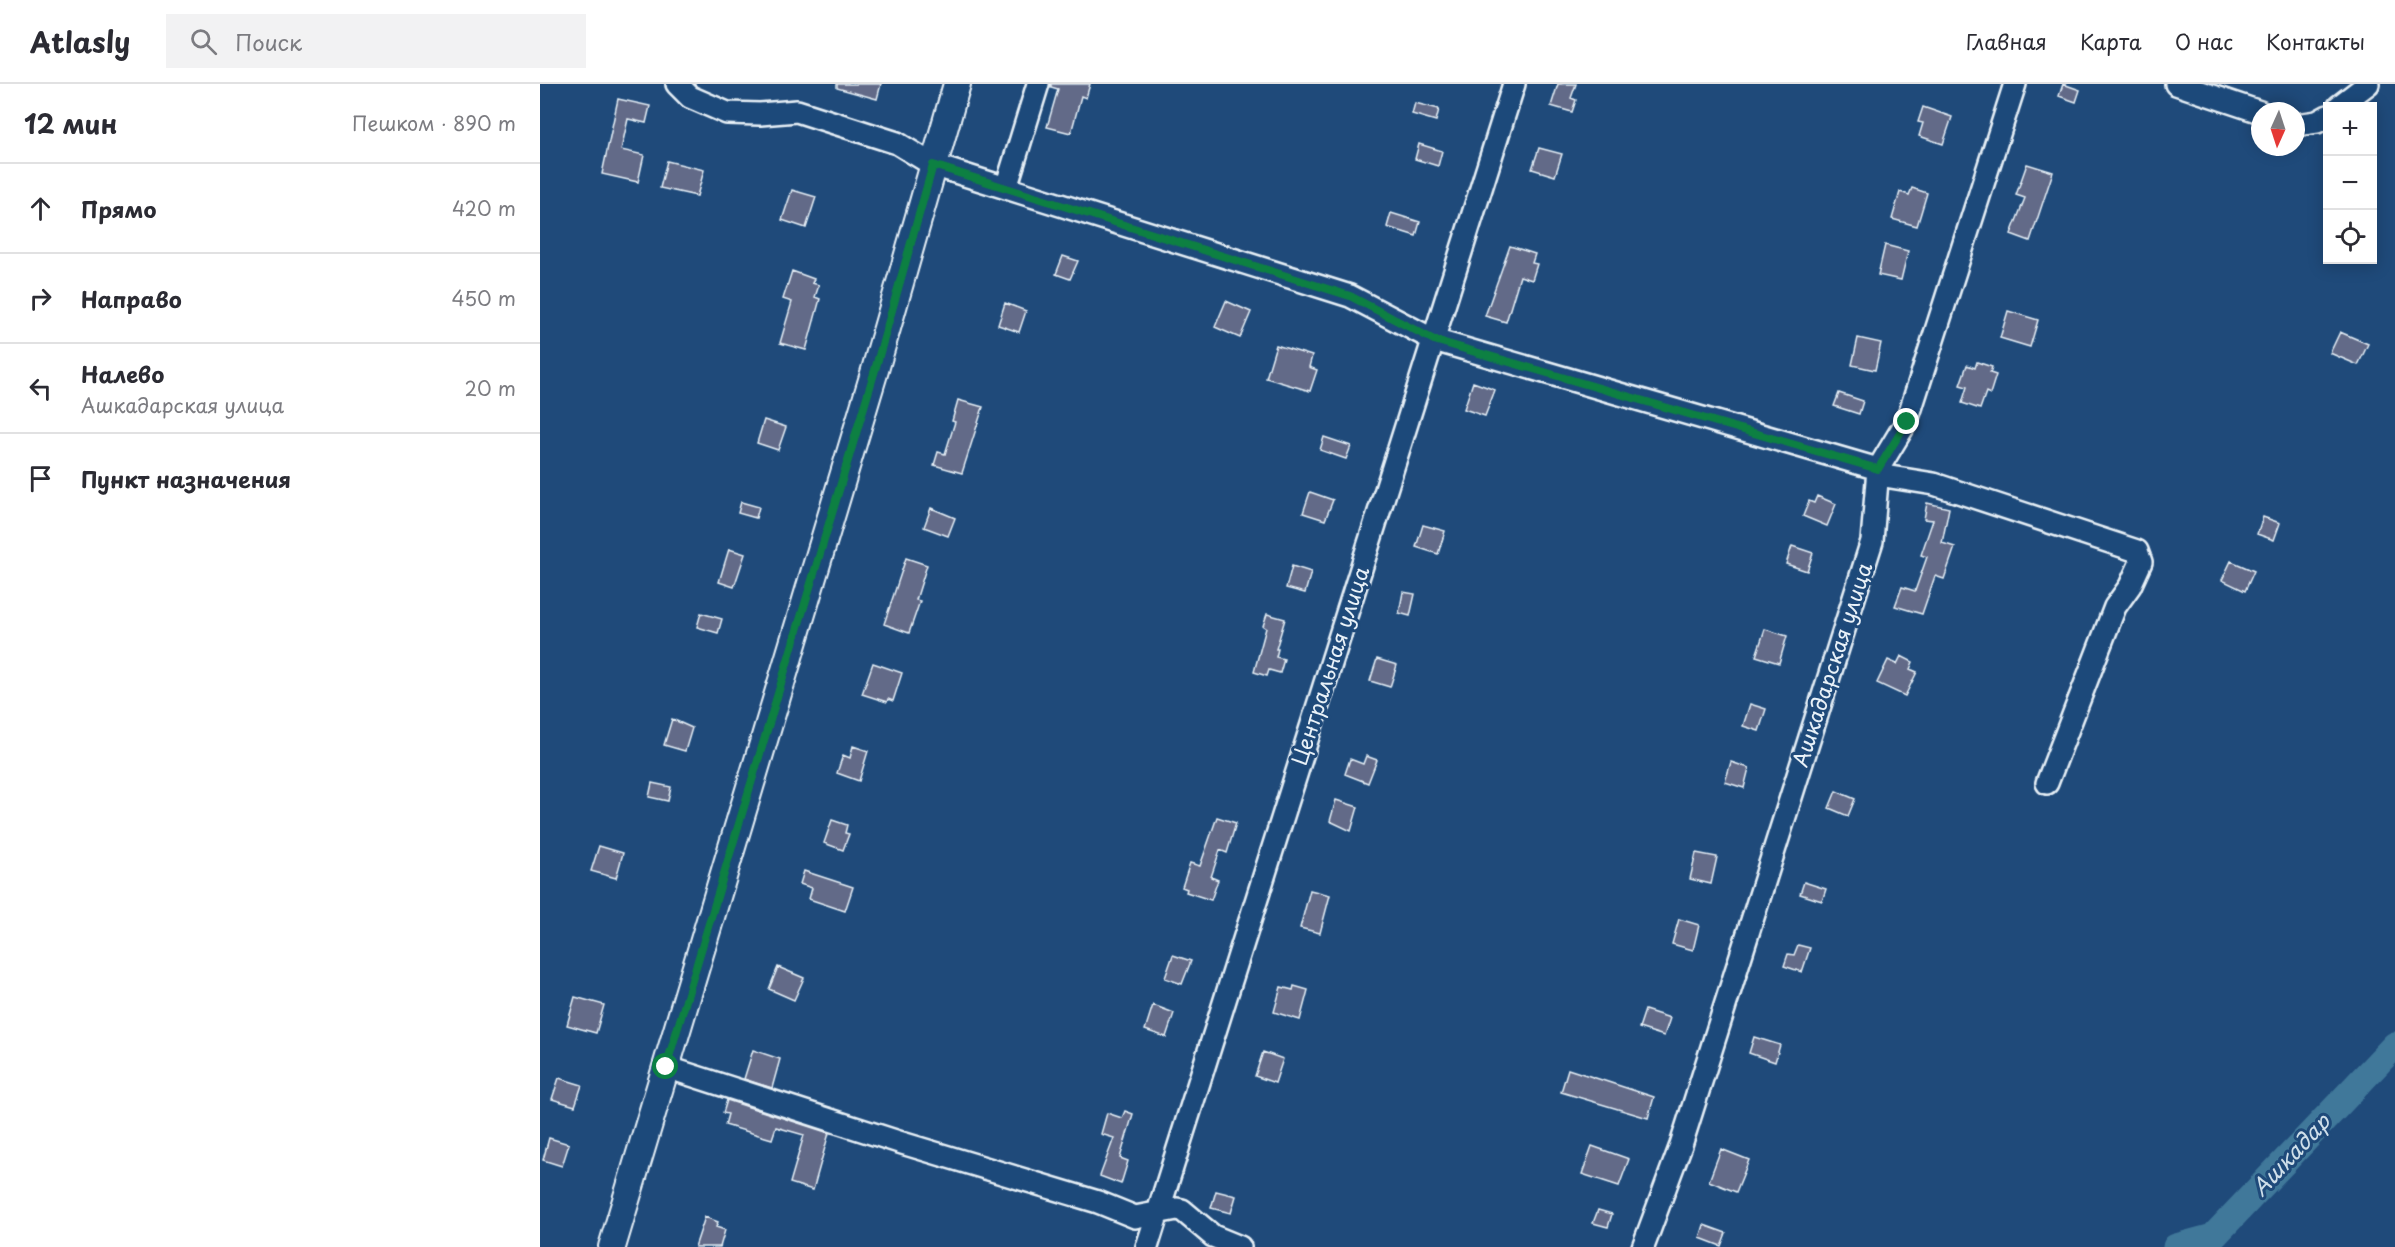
<!DOCTYPE html>
<html lang="ru">
<meta charset="utf-8">
<style>
body{margin:0;font-family:"Playpen Sans",sans-serif;background:#f2f2f3;color:#2b2b33}
.controls{position:absolute;right:18px;top:18px;display:grid;overflow:hidden;border-radius:0px;box-shadow:0 3px 15px #0003}
.controls button{width:54px;height:54px;display:grid;place-items:center;padding:0;border:0;border-bottom:2px solid #e1e1e2;background:#fff;color:#2b2b33;font:30px sans-serif}
.compass{position:absolute;left:1711px;top:18px;width:54px;height:54px;border-radius:50%;background:#fff;box-shadow:0 3px 15px #0003;rotate:183deg}
.stop{position:absolute;width:18px;height:18px;margin:-14px;border:4px solid #0b8043;border-radius:50%;background:#fff}
.stop.end{background:#0b8043;border-color:#fff;box-shadow:0 2px 6px #0008}
.list{margin:0;padding:0;list-style:none}
h2{display:flex;justify-content:space-between;align-items:center;height:78px;margin:0;padding:0 24px;font-size:26px}
h2 small{font-size:20px;font-weight:400;color:#7c7c81}
.list li{display:grid;grid-template-columns:39px 1fr auto;gap:18px;align-items:center;box-sizing:border-box;height:90px;padding:0 24px;border-top:2px solid #e1e1e2}
.list b{display:block;font-size:22px;white-space:nowrap}
.list p{margin:0;font-size:20px;white-space:nowrap;color:#7c7c81}
.list em{font-size:20px;font-style:normal;color:#7c7c81}
.icon{flex:none;width:33px;height:33px;fill:none;stroke:currentColor;stroke-width:2;stroke-linecap:round;stroke-linejoin:round}
.map{position:relative;flex:none;width:1855px;height:1163px;overflow:hidden}
header{display:flex;align-items:center;gap:36px;box-sizing:border-box;height:84px;padding:0 30px;background:#fff;border-bottom:2px solid #e1e1e2}
header strong{font-size:28px}
nav{display:flex;gap:33px;margin-inline-start:auto;font-size:21px}
.search{width:420px;height:54px;background:#f2f2f3;display:flex;align-items:center;gap:15px;box-sizing:border-box;padding:0 21px;border-radius:0px;color:#7c7c81;font-size:22px}
main{display:flex}
aside{flex:1;background:#fff}
.map>svg:first-child{display:block}
.lines{fill:none;stroke-linecap:round;stroke-linejoin:round}
.river{stroke:#40789a;stroke-width:27}
.building{fill:#626a88;stroke:#e8f1f8;stroke-width:1.5}
.minor-casing{stroke:#e8f1f8;stroke-width:26}
.major-casing{stroke:#e8f1f8;stroke-width:30}
.minor{stroke:#1f4a7a;stroke-width:21}
.major{stroke:#1f4a7a;stroke-width:26}
.route{stroke:#0b8043;stroke-width:8}
.labels{text-anchor:middle;stroke-width:6;stroke-linejoin:round;paint-order:stroke}
.street-label{font-size:21px;fill:#e8f1f8;stroke:#1f4a7a}
.water-label{font-size:22px;font-style:italic;fill:#cfdfea;stroke:#1f4a7a}
</style>
<header>
<strong>Atlasly</strong>
<div class="search"><svg class="icon" aria-label="search" viewBox="0 0 24 24"><circle cx="10" cy="10" r="6"/><path d="M15 15l6 6"/></svg>Поиск</div>
<nav><a>Главная</a><a>Карта</a><a>О нас</a><a>Контакты</a></nav>
</header>
<main>
<aside>
<h2>12 мин<small>Пешком · 890 m</small></h2>
<ul class="list">
<li><svg class="icon" aria-label="ahead" viewBox="0 0 24 24"><path d="M12 20V5M6 11l6-6 6 6"/></svg><div><b>Прямо</b></div><em>420 m</em></li>
<li><svg class="icon" aria-label="right" viewBox="0 0 24 24"><path d="M7 20v-9h11M14 6l5 5-5 5"/></svg><div><b>Направо</b></div><em>450 m</em></li>
<li><svg class="icon" aria-label="left" viewBox="0 0 24 24"><path d="M17 20v-9H6M10 6l-5 5 5 5"/></svg><div><b>Налево</b><p>Ашкадарская улица</p></div><em>20 m</em></li>
<li><svg class="icon" aria-label="arrive" viewBox="0 0 24 24"><path d="M6 21V4h12l-3 4 3 4H6"/></svg><div><b>Пункт назначения</b></div></li>
</ul>
</aside>
<div class="map">
<svg width="1855" height="1163" viewBox="0 0 1855 1163">
<rect width="100%" height="100%" fill="#1f4a7a"/>
<filter id="ink" filterUnits="userSpaceOnUse"><feTurbulence type="fractalNoise" baseFrequency=".0167" numOctaves="2"/><feDisplacementMap in="SourceGraphic" scale="12" xChannelSelector="R" yChannelSelector="G"/><feConvolveMatrix kernelMatrix="1 2 1 2 8 2 1 2 1" color-interpolation-filters="sRGB"/></filter>
<g filter="url(#ink)">
<g class="lines">
<!-- river -->
<path class="river" d="M1636,1163L1673,1153L1855,961"/>
</g>
<!-- building -->
<path class="building" d="M297,0H341L337,15L297,4Z
M511,0H550L546,14L541,12L531,49L507,43L518,5L511,3Z
M1018,0H1036L1031,14L1036,16L1032,28L1011,22Z
M1523,0L1540,6L1536,18L1519,12Z
M78,15L110,22L106,39L88,35L81,66L104,71L98,98L62,90Z
M875,19L899,25L896,37L872,30Z
M1383,23L1412,33L1403,60L1379,52L1383,39L1378,38Z
M879,60L902,67L898,82L875,75Z
M999,64L1022,70L1015,92L992,85Z
M127,77L164,86L157,112L120,104Z
M1487,80L1513,88L1490,157L1471,150L1485,114L1476,111Z
M1372,104L1387,109L1377,142L1352,135L1360,108L1369,111Z
M252,106L276,113L266,144L242,136Z
M851,129L880,138L876,152L847,143Z
M1345,161L1368,167L1361,196L1338,191Z
M970,162L995,170L992,179L997,180L992,196L980,192L966,238L945,232Z
M523,172L538,177L530,195L516,190Z
M252,187L274,195L272,199L279,201L275,213L280,215L266,266L240,259L252,218L243,215Z
M686,217L711,228L700,254L675,243Z
M465,219L486,227L479,248L458,241Z
M1468,227L1498,236L1490,263L1460,254Z
M1800,248L1828,260L1818,281L1790,269Z
M1318,254L1341,259L1335,286L1312,281Z
M736,261L772,272L769,283L777,286L770,307L726,294Z
M1437,278L1452,283L1450,289L1456,291L1450,310L1446,308L1440,325L1422,319L1427,303L1420,301L1427,281L1435,284Z
M933,298L955,306L945,332L924,325Z
M1299,309L1323,317L1319,330L1294,322Z
M418,316L443,323L422,389L394,381L398,368L405,370L415,338L412,337Z
M224,336L246,343L238,366L217,359Z
M784,353L811,362L806,375L780,366Z
M770,408L793,416L785,436L763,429Z
M1277,412L1296,420L1287,442L1263,432L1269,417L1274,419Z
M201,418L219,423L216,434L198,429Z
M1387,419L1409,424L1402,459L1415,463L1404,495L1395,492L1382,530L1355,522L1362,503L1375,507L1387,473L1381,471L1393,436L1384,435Z
M391,424L415,434L408,452L384,443Z
M1723,433L1740,439L1734,456L1717,450Z
M883,441L905,447L898,470L876,463Z
M1252,462L1273,469L1267,487L1246,480Z
M189,465L205,470L194,503L179,498Z
M366,474L387,481L376,516L380,517L369,549L344,540Z
M1691,477L1714,487L1705,507L1682,496Z
M752,482L771,488L765,509L746,504Z
M863,508L875,510L870,532L859,529Z
M161,529L182,535L178,549L157,543Z
M727,530L745,535L736,565H738L736,573L744,575L740,589L729,586L727,592L714,588L726,544L723,542Z
M1225,545L1247,552L1239,579L1216,572Z
M1361,572L1373,578L1370,585L1377,588L1365,612L1337,599L1348,576L1357,580Z
M837,575L857,581L850,603L830,597Z
M333,579L362,589L353,617L348,615L347,618L322,610Z
M1210,620L1226,625L1219,647L1203,642Z
M132,635L152,644L145,667L124,661Z
M313,662L328,667L319,697L297,689L303,671L310,674Z
M826,672L837,676L828,699L805,690L810,675L823,680Z
M1191,678L1209,684L1204,704L1185,698Z
M112,699L131,703L128,717L109,713Z
M1296,707L1315,715L1308,732L1289,724Z
M796,716L818,723L811,747L790,737Z
M677,733L696,739L687,769L680,766L671,793L678,796L671,816L646,808L647,805L642,803L650,779L660,782Z
M292,736L307,741L305,749L309,750L303,766L284,759Z
M59,762L83,769L76,794L51,787Z
M1156,769L1177,773L1171,800L1150,795Z
M264,787L313,803L305,827L269,815L272,804L260,800Z
M1264,798L1286,805L1282,817L1260,810Z
M770,806L790,811L780,849L760,844Z
M1139,835L1159,841L1153,866L1132,860Z
M1258,861L1270,864L1262,888L1244,882L1248,870L1254,871Z
M633,871L651,877L642,900L625,894Z
M238,883L264,894L254,916L229,905Z
M754,902L768,906L760,936L734,928L741,903L753,906Z
M35,913L64,921L56,949L27,941Z
M613,921L634,929L626,953L605,946Z
M1105,926L1130,934L1124,952L1099,944Z
M1214,953L1240,961L1235,978L1209,969Z
M213,966L240,975L232,1004L204,995Z
M723,968L743,975L735,999L715,992Z
M1028,985L1114,1013L1108,1034L1021,1008Z
M19,994L42,1001L35,1022L12,1015Z
M187,1016L289,1049L273,1106L250,1099L264,1051L236,1043L232,1055L185,1041L188,1030L183,1029Z
M585,1027L593,1030L580,1074L588,1077L581,1100L560,1092L574,1054L561,1050L567,1029L582,1034Z
M9,1054L29,1060L22,1082L3,1076Z
M1052,1062L1089,1075L1079,1102L1042,1090Z
M1181,1065L1209,1076L1196,1108L1169,1097Z
M676,1107L696,1112L691,1129L671,1124Z
M1058,1126L1072,1130L1068,1143L1053,1139Z
M165,1133L178,1138L176,1143L185,1146L180,1163H155Z
M1164,1141L1186,1149L1181,1162L1160,1154Z"/>
<g class="lines">
<defs>
<path id="minor" d="M137,0L150,13L187,29L220,30L257,27L357,59L393,81L810,212L894,256L1338,385
M1636,0L1720,28
M1799,22L1828,0
M1756,41L1777,38L1788,32
M466,104L498,0
M1338,391L1394,400L1597,467L1601,478L1590,502L1575,523L1507,699
M126,983L362,1059L558,1118L595,1133L637,1125L642,1126L673,1152L700,1163
M607,1163L974,0
M1103,1163L1141,1061L1332,457L1338,385L1367,337L1475,0"/>
<path id="major" d="M72,1163L335,286L417,0"/>
</defs>
<!-- minor casing -->
<use href="#minor" class="minor-casing"/>
<!-- major casing -->
<use href="#major" class="major-casing"/>
<!-- minor -->
<use href="#minor" class="minor"/>
<!-- major -->
<use href="#major" class="major"/>
</g>
</g>
<g class="lines" filter="url(#ink)">
<!-- route -->
<path class="route" d="M126,983L335,286L393,81L810,212L894,256L1338,385L1367,338"/>
</g>
<g class="labels">
<!-- street labels -->
<g class="street-label">
<text transform="translate(1293 581) rotate(-72)" y="7">Ашкадарская улица</text>
<text transform="translate(791 582) rotate(-72)" y="7">Центральная улица</text>
</g>
<!-- water labels -->
<g class="water-label">
<text transform="translate(1751 1071) rotate(-47)" y="8">Ашкадар</text>
</g>
</g>
</svg>
<div class="controls">
<button>+</button>
<button>−</button>
<button><svg class="icon" aria-label="locate" viewBox="0 0 24 24"><circle cx="12" cy="12" r="6"/><path d="M12 2v4M12 18v4M2 12h4M18 12h4"/></svg></button>
</div>
<svg class="compass" viewBox="-18 -18 36 36"><path d="M0-13l5 13h-10z" fill="#e53935"/><path d="M0 13l5-13h-10z" fill="#7c7c81"/></svg>
<div class="stop" style="left:126px;top:983px"></div>
<div class="stop end" style="left:1367px;top:338px"></div>
</div>
</main>
